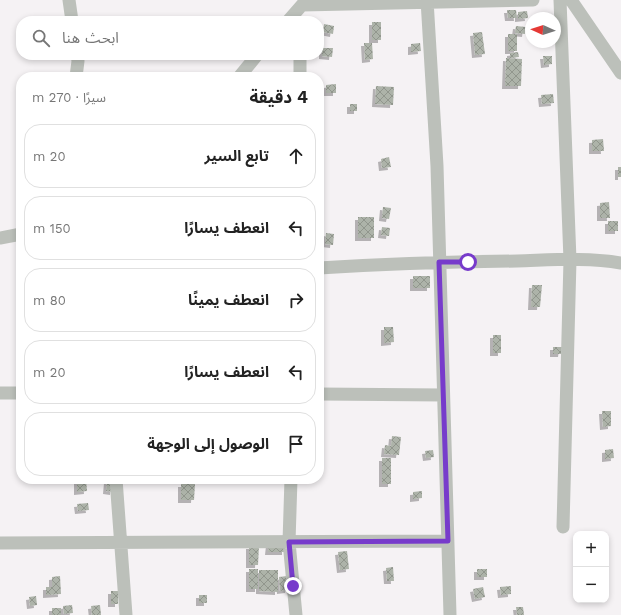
<!DOCTYPE html>
<html lang="ar">
<meta charset="utf-8">
<style>
body{margin:0;font-family:"Work Sans","Noto Sans Arabic",sans-serif;background:#f2f2f2;color:#222;direction:rtl}
.controls{position:absolute;right:12px;bottom:12px;display:grid;overflow:hidden;border-radius:8px;box-shadow:0 2px 6px #0003}
.controls button{width:36px;height:36px;display:grid;place-items:center;padding:0;border:0;border-bottom:1px solid #e0e0e0;background:#fff;color:#222;font:20px sans-serif}
.compass{position:absolute;left:525px;top:12px;width:36px;height:36px;border-radius:50%;background:#fff;box-shadow:0 2px 6px #0003;rotate:273deg}
.stop{position:absolute;width:12px;height:12px;margin:-9px;border:3px solid #773bcb;border-radius:50%;background:#fff}
.stop.end{background:#773bcb;border-color:#fff;box-shadow:0 1px 4px #0008}
.list{margin:0;padding:0;list-style:none}
h2{display:flex;justify-content:space-between;align-items:center;height:52px;margin:0;padding:0 16px;font-size:17px}
h2 small{font-size:13px;font-weight:400;color:#767676}
.list li{display:grid;grid-template-columns:26px 1fr auto;gap:12px;align-items:center;box-sizing:border-box;height:64px;margin:0 8px 8px;padding:0 8px;border:1px solid #e0e0e0;border-radius:16px}
.list b{display:block;font-size:15px;white-space:nowrap}
.list em{font-size:13px;font-style:normal;color:#767676}
.icon{flex:none;width:22px;height:22px;fill:none;stroke:currentColor;stroke-width:2;stroke-linecap:round;stroke-linejoin:round}
.map{position:relative;flex:none;width:621px;height:615px;overflow:hidden;direction:ltr}
.search{position:absolute;background:#fff;box-shadow:0 2px 6px #0003;left:16px;top:16px;width:308px;height:44px;display:flex;align-items:center;gap:10px;box-sizing:border-box;padding:0 14px;border-radius:16px;color:#767676;font-size:15px}
.panel{position:absolute;background:#fff;box-shadow:0 2px 6px #0003;left:16px;top:72px;width:308px;height:412px;border-radius:16px;direction:rtl}
.map>svg:first-child{display:block}
.building{fill:url(#building-cross-hatch);filter:url(#shadow)}
.lines{fill:none;stroke-linecap:round;stroke-linejoin:round}
.minor{stroke:#bcc0ba;stroke-width:13}
.route{stroke:#773bcb;stroke-width:5}
</style>
<div class="map">
<svg width="621" height="615" viewBox="0 0 621 615">
<defs>
<pattern id="building-cross-hatch" width="8" height="8" patternUnits="userSpaceOnUse"><rect width="8" height="8" fill="#adb3a9"/><path d="M0 0l8 8M0 8l8-8" fill="none" stroke="#91968d"/></pattern>
<filter id="shadow"><feDropShadow dx="-3" dy="3" stdDeviation="0" flood-color="#0004"/></filter>
</defs>
<rect width="100%" height="100%" fill="#f5f2f4"/>
<!-- building -->
<path class="building" d="M507,10H516L517,18H508Z
M527,11L528,18L518,19V12Z
M372,22H381V40H372Z
M324,24L334,26L333,34L323,32Z
M516,26L526,27L525,34L515,33Z
M482,32L485,54L475,55L473,33Z
M508,34H517V51H508Z
M364,43H372L373,59L365,60Z
M420,43L421,51L411,52V44Z
M322,48H333L332,57L322,56Z
M518,52L519,57L510,58V53Z
M543,56H552V64L544,65Z
M506,58L522,59L521,86H505Z
M336,84V93H326V85Z
M376,86L394,87L393,105L375,104Z
M553,94L554,103L542,104L541,95Z
M350,104H357V111H350Z
M603,139L604,151H592V140Z
M389,157L391,167L382,168L381,159Z
M618,167H621V177H618Z
M609,202L610,218H600V203Z
M383,207L391,208L389,219L382,218Z
M358,217H374V238H358Z
M608,221H618V231H608Z
M382,227L390,228L389,236L381,235Z
M326,233L334,234L333,245L325,244Z
M413,276H430V288H413Z
M532,285H542L540,307H531Z
M384,327H393L394,342L384,343Z
M493,335H501V353H493Z
M553,347H562L561,354H553Z
M602,411H611V426L603,427Z
M392,436L401,437L399,455L384,454L385,445L391,446Z
M613,449L614,458L605,459V450Z
M433,450L434,457L426,458L425,451Z
M382,458H391V484H382Z
M77,479H86L87,491L77,492Z
M107,480H114L113,492L106,491Z
M181,484H195L194,500H181Z
M422,491V498L413,499V492Z
M88,503L89,510L78,511L77,504Z
M269,543L285,544V552H268Z
M249,546H259L258,565H249Z
M347,551L349,569L340,570L338,552Z
M393,567L394,581H387L386,568Z
M249,569H258V589H249Z
M477,569H487V577H477Z
M259,570H278V592L259,591Z
M60,576L61,594L46,595V587H52V577Z
M287,576L288,590L280,591L279,577Z
M511,586V594L501,595L500,587Z
M483,587L485,597L475,599L473,589Z
M111,591H118V604H111Z
M199,595H207V603H199Z
M36,596L37,605L30,606L29,597Z
M72,605L73,613L64,614L63,606Z
M100,605L101,615H92L91,606Z
M516,607H523L524,615H517Z
M52,608H61V615H52Z"/>
<g class="lines">
<!-- minor -->
<path class="minor" d="M69,0L72,21
M427,0L437,166L450,615
M560,0L570,260L563,527
M571,0L621,73
M288,21L302,5L533,0
M76,77L78,61L77,55
M239,77L257,55
M300,77V55
M0,238L21,234
M319,268C385,264 451,262 517,261C552,260 587,257 621,263
M0,393H21
M319,394L443,395
M116,479L126,615
M291,479L289,542L296,615
M0,543L447,541"/>
</g>
<g class="lines">
<!-- route -->
<path class="route" d="M293,586L289,542L448,541L439,262H468"/>
</g>
</svg>
<div class="controls">
<button>+</button>
<button>−</button>
</div>
<svg class="compass" viewBox="-18 -18 36 36"><path d="M0-13l5 13h-10z" fill="#e53935"/><path d="M0 13l5-13h-10z" fill="#767676"/></svg>
<div class="stop" style="left:468px;top:262px"></div>
<div class="stop end" style="left:293px;top:586px"></div>
<div class="search"><svg class="icon" aria-label="search" viewBox="0 0 24 24"><circle cx="10" cy="10" r="6"/><path d="M15 15l6 6"/></svg>ابحث هنا</div>
<section class="panel">
<h2>4 دقيقة<small>سيرًا · 270 m</small></h2>
<ul class="list">
<li><svg class="icon" aria-label="ahead" viewBox="0 0 24 24"><path d="M12 20V5M6 11l6-6 6 6"/></svg><div><b>تابع السير</b></div><em>20 m</em></li>
<li><svg class="icon" aria-label="left" viewBox="0 0 24 24"><path d="M17 20v-9H6M10 6l-5 5 5 5"/></svg><div><b>انعطف يسارًا</b></div><em>150 m</em></li>
<li><svg class="icon" aria-label="right" viewBox="0 0 24 24"><path d="M7 20v-9h11M14 6l5 5-5 5"/></svg><div><b>انعطف يمينًا</b></div><em>80 m</em></li>
<li><svg class="icon" aria-label="left" viewBox="0 0 24 24"><path d="M17 20v-9H6M10 6l-5 5 5 5"/></svg><div><b>انعطف يسارًا</b></div><em>20 m</em></li>
<li><svg class="icon" aria-label="arrive" viewBox="0 0 24 24"><path d="M6 21V4h12l-3 4 3 4H6"/></svg><div><b>الوصول إلى الوجهة</b></div></li>
</ul>
</section>
</div>
